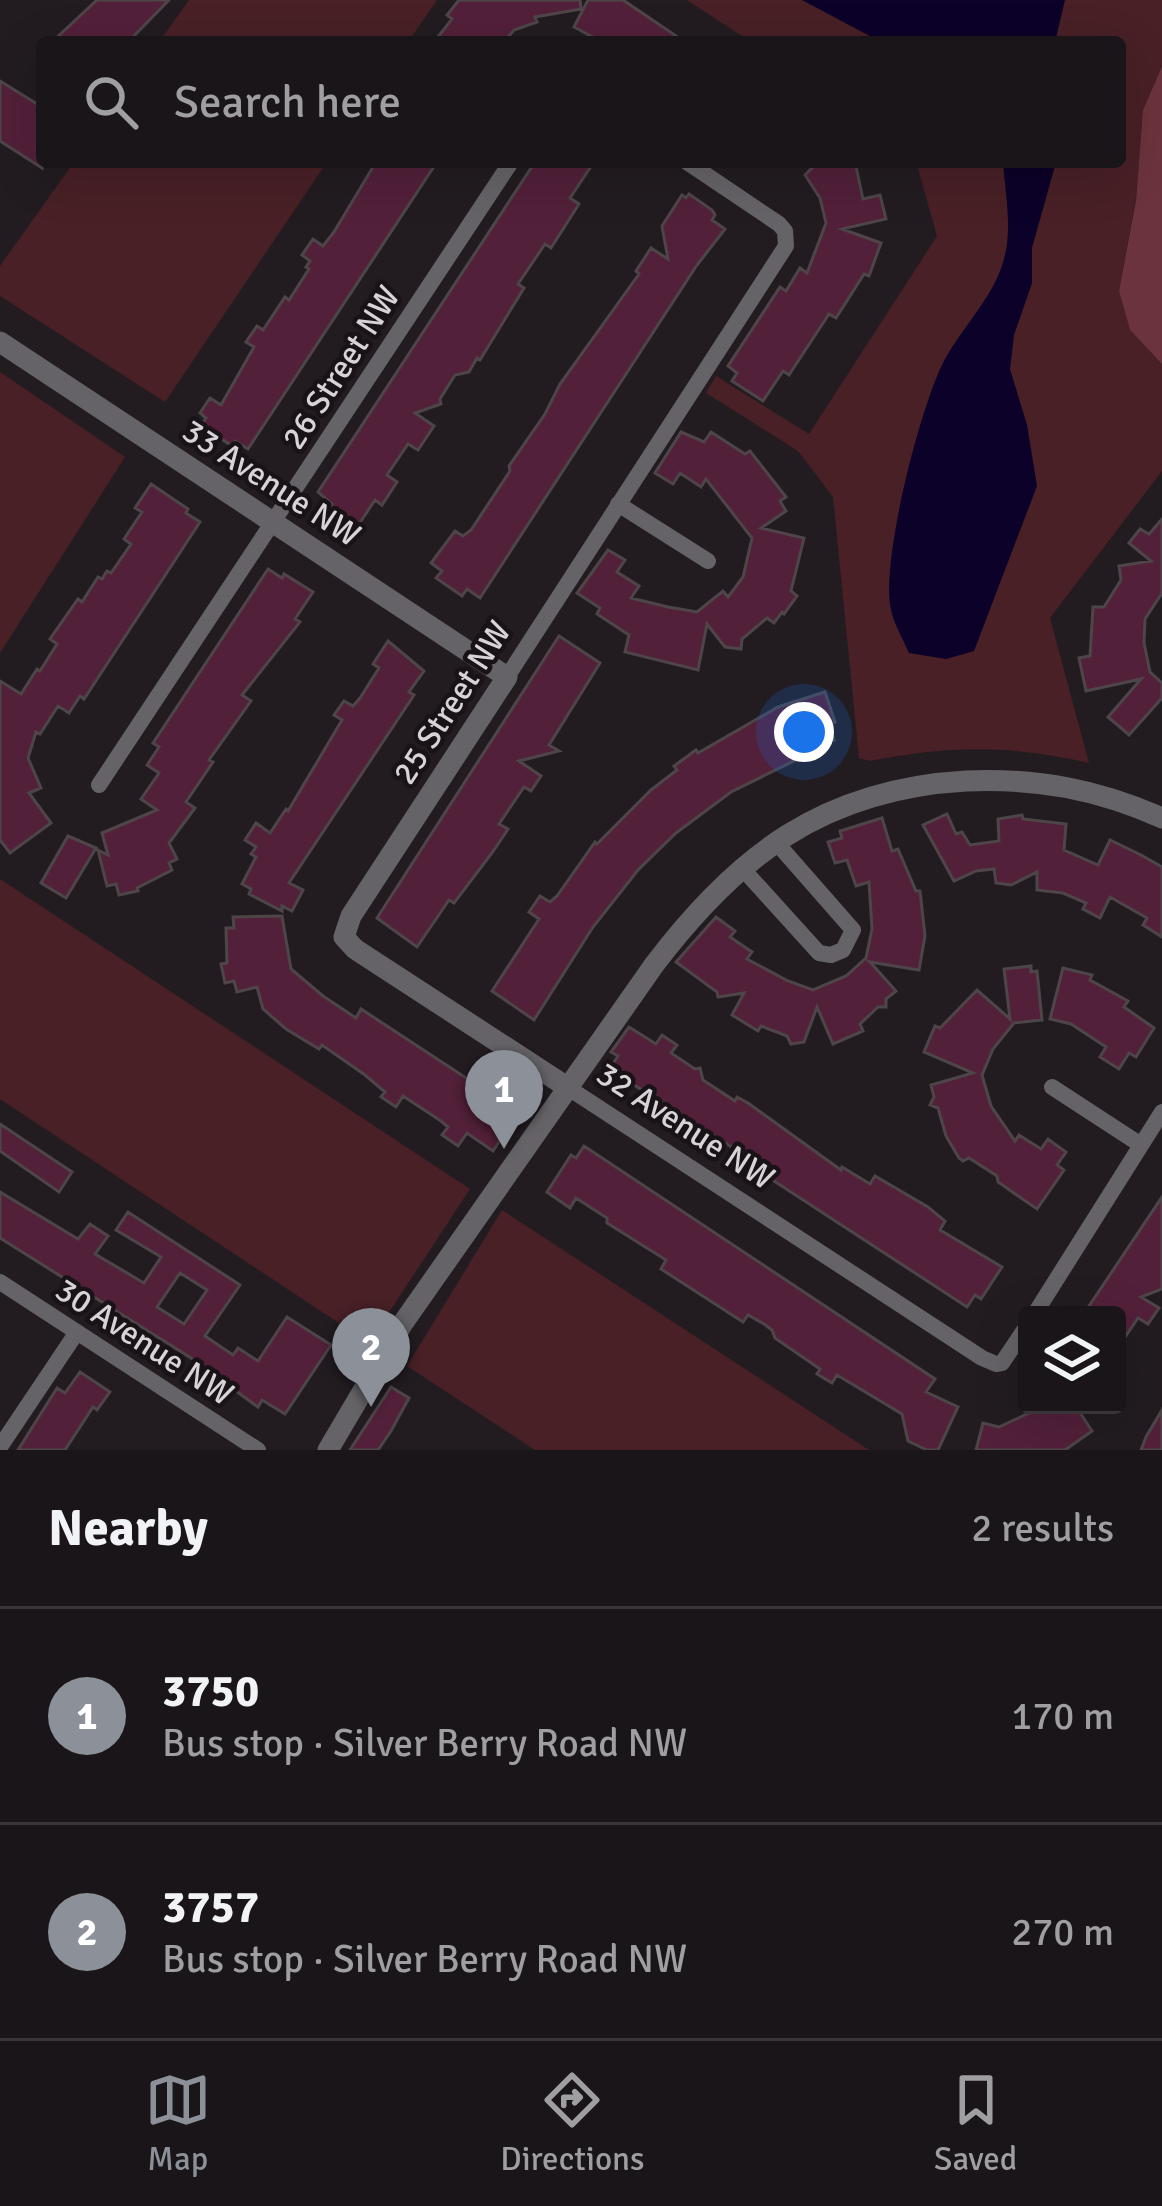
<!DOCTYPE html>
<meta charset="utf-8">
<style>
body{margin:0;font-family:Signika,sans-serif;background:#231e22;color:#f1f3f6}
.controls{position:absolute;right:36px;bottom:36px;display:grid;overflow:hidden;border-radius:12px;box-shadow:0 12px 48px #0002}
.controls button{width:108px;height:108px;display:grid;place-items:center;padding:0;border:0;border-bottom:3px solid #383438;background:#1a1519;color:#f1f3f6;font:60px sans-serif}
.you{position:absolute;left:804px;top:732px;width:42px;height:42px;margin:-30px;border:9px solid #fff;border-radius:50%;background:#1a73e8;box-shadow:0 0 0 18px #1a73e833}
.badge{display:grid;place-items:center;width:78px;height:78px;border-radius:50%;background:#8c9099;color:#fff;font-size:39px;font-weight:700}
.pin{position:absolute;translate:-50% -99px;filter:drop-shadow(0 3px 6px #0008)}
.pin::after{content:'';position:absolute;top:63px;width:42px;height:36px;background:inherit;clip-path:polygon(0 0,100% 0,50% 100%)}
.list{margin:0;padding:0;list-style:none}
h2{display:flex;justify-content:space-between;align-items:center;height:156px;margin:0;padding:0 48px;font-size:51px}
h2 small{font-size:39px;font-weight:400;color:#9f9fa2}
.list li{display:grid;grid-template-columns:78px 1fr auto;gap:36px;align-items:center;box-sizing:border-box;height:216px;padding:0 48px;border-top:3px solid #383438}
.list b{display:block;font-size:45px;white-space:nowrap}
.list p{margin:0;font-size:39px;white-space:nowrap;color:#9f9fa2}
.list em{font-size:39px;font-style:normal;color:#9f9fa2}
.icon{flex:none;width:66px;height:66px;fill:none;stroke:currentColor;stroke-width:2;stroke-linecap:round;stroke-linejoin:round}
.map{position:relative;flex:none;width:1162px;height:1450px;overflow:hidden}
.search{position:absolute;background:#1a1519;box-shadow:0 12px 48px #0002;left:36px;right:36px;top:36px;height:132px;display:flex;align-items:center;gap:30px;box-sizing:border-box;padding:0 42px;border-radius:12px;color:#9f9fa2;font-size:45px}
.sheet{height:588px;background:#1a1519}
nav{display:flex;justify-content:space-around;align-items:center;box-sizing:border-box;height:168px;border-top:3px solid #383438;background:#1a1519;font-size:33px;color:#9f9fa2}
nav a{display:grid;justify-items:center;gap:6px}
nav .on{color:#8c9099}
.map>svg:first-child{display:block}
.green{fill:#482026}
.forest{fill:#6b333b}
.water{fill:#0c0128}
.building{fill:#522039;stroke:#4d4548;stroke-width:3;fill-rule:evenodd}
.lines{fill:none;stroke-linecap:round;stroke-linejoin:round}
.minor{stroke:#656367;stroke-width:16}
.tertiary{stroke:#656367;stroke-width:21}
.labels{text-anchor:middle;stroke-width:9;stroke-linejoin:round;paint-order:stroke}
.street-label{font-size:33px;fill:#d7d3d6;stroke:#191318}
</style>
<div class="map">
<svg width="1162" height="1450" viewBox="0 0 1162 1450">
<rect width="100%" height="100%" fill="#221c21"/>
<!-- green -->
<path class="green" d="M189,0H437L408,42H159Z
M687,0H1162V65L1143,110L1136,197L1119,291L1130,330L1162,364V471L1050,618L1089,763C1010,745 950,745 870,761L859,758L833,497L798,451L706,393L716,376L809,434L937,236L916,162H1120V42H751Z
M74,162H327L165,402L0,296V266Z
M0,372L125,457L0,653Z
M0,879L470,1189L369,1343L0,1099Z
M502,1210L869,1450H535L407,1366Z"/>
<!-- forest -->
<path class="forest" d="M1162,66V364L1130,330L1119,291L1136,200L1143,110Z"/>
<!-- water -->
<path class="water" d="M802,0H1065L1055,42H881Z
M1003,162H1056L1032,248V283L1014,335L1010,369L1027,425L1037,486L974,651L946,659L909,653C903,639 894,624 891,610C880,562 921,403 945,359C964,325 997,293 1005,255C1012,225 1005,191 1003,162Z"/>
<!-- building -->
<path class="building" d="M97,0H169L128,42H52Z
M459,0H580L581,9L535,17L537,22L514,30L504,42H434L452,19L447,15Z
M588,0H623L685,42H602L574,27Z
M0,81L42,107V168L0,141Z
M376,162H437L248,449L235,441L232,446L201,425L206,418L200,413L210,398L221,405L254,347L246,342L257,326L263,330L285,297L289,300L309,269L306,267L310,261L302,255L313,239L323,246L334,232Z
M535,162H594L570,198L579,204L551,248L545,244L518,284L524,288L480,360L477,358L469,372L455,375L440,399L441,404L415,413L434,426L418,450L408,444L387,475L397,482L382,505L375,500L357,527L329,509L332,504L318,492Z
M808,162H855L863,199L880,195L886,219L842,229L881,243L869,276L864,274L836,318L829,314L789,375L783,371L763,401L732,381L737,373L728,366L780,287L786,291L800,268L807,273L826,223L820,198L805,175L812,168Z
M689,194L712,210L715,215L712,220L725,229L697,265L480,598L467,589L462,596L436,578L442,571L431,563L455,531L463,536L471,530L510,471L509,466L545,414L560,384L639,274L636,271L651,248L668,259L662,226L682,195L686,198Z
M681,432L704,442L711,432L745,454L750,451L786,497L780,501L786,511L761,528L804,538L791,591L797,596L784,614L782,612L774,623L767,618L742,639L741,649L725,647L707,624L698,670L625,652L629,635L597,614L600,608L577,593L608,550L625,560L617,572L639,586L631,598L668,607L697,612L723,591L728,597L743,577L752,538L706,479L701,487L680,473L673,484L655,473Z
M151,484L188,509L186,513L200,522L84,699L80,696L69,713L58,706L40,734L36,732L28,758L41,788L29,793L51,823L10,853L0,840V681L21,694L37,669L40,671L57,644L50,639L78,599L82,602L98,577L102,579L107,571L111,573L131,544L124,539L142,512L135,508Z
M1162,519V593L1145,619L1144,643L1150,672L1162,683V698L1129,735L1108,717L1141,679L1086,691L1079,658L1090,656L1093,607H1104L1121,580L1119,566L1151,561L1129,543L1140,529L1149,534Z
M268,569L282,578L284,574L313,592L295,619L300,622L242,695L251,701L209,760L213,762L186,802L195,808L169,843L177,859L169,863L172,870L137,888L138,891L119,895L116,884L107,886L98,850L108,855L102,833L157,810L141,799L159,773L147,765L159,747L153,743Z
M559,636L600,663L549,745L559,751L519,761L541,776L531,791L524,787L499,824L508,829L492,853L454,903L449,900L417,947L377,918Z
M388,641L424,671L409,692L414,695L289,883L303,890L292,911L282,906V911L249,894L251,889L242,884L256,857L251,854L256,847L245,840L256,823L270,833L286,809L288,811L342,720L334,715L344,701L353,706L360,698L379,668L373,664Z
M825,692L835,722L829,724L834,740L808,748L810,753L731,792L676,833L638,870L593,927L534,1020L492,991L539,919L529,912L540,896L550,902L557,896L595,842L597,844L651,790L677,770L674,766L696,750L698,753L778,707Z
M947,814L956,834L962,832L970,845L999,841L998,819L1022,815L1023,819L1066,824L1064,850L1098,865L1110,840L1141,855L1162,867V937L1143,925L1147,918L1110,897L1100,918L1083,909L1086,903L1063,893L1037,890V872L1011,885L996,883L994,869L976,871L954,881L923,825Z
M882,818L892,851L898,849L916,891H920L925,936L919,970L870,962L896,991L886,999V1007H878L860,1024L863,1031L833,1044L817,1007L804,1042L791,1044L787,1036L761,1026L758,1031L732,1015L744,993L718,997L717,992L676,962L716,917L735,931L730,937L752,952L747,959L788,981L813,990L846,976L866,958L872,929L869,882L856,886L847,860L835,863L828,842L842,838L840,831Z
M68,836L96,848L66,898L41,883Z
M282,916L291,969L323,996L356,1018L361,1009L512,1108L504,1120L510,1125L493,1151L467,1133L458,1146L442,1135L448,1127L441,1121L403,1096L396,1107L381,1097L385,1092L365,1075L322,1045L319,1049L286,1029L263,1009L257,987L237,992L234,981L225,983L221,964L227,963L226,928H234L233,917Z
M1031,966V972L1037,971L1042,1020L1014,1023L993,1049L982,1075L991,1106L1015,1141L1019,1135L1041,1149L1048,1139L1066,1152L1057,1165L1064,1170L1037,1209L998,1182L997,1176L969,1158L963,1161L959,1158L946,1136L938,1108L930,1105L934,1097L931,1085L973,1073L924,1052L935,1026L940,1028L977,990L1010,1019L1004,969Z
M1063,968L1092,975L1090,980L1128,1001L1124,1007L1154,1028L1136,1057L1129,1053L1119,1069L1100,1057L1106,1047L1071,1024L1050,1019Z
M629,1027L656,1044L662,1035L677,1045L671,1053L695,1069L700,1068L703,1080L735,1101L737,1097L748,1103L841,1170L842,1167L870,1184L875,1176L928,1207L945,1221L940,1230L1002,1267L981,1299L975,1295L967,1307L768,1177L771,1172L609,1069L618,1056L611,1052Z
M0,1124L72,1172L59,1192L0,1151Z
M584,1146L935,1379L926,1392L958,1407L938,1450H927L908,1441L902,1414L837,1375L832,1383L817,1374L820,1369L775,1338L772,1330L764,1324L748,1315L743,1322L661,1269L666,1260L607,1223V1218L576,1198L570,1208L547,1192L571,1155L576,1158Z
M0,1192L78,1239L90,1224L108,1236L95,1254L144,1283L161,1257L116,1230L128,1212L240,1285L205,1336L233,1355L238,1348L258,1361L287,1317L331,1345L285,1414L262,1400L258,1407L191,1358L0,1238ZM180,1273L207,1290L184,1324L157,1307Z
M1162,1197V1289L1141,1297L1159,1308L1148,1324L1138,1318L1117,1349V1315H1083Z
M80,1372L110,1392L97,1410L93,1407L65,1450H18L57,1388L65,1393Z
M391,1387L409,1398L391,1431L378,1450H350Z
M1046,1405H1075L1092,1431L1065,1450H976L983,1423L999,1427Z
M1162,1410V1450H1141L1146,1437Z"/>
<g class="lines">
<!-- minor -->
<path class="minor" d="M618,504L708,561
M507,677L786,246L785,231L779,224L687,162
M99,785L511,162
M741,867L819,953L831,955L843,950L853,930L775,841
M1052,1087L1141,1145
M570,1089L982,1358L996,1364L1002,1363L1027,1326
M0,1282L258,1450
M1034,1315L1162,1112
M0,1447L77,1332"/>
<!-- tertiary -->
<path class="tertiary" d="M0,342L507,677L351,916L344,937L355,949L570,1089
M328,1450L403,1323L654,965C737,855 824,789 966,781C1037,778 1097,789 1162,818"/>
</g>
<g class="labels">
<!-- street labels -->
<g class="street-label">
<text transform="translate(340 367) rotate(-57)" y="12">26 Street NW</text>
<text transform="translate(272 482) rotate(33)" y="12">33 Avenue NW</text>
<text transform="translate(451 702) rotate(-57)" y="12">25 Street NW</text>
<text transform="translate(686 1125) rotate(33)" y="12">32 Avenue NW</text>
<text transform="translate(145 1341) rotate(33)" y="12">30 Avenue NW</text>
</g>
</g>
</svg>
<div class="controls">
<button><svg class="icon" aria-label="layers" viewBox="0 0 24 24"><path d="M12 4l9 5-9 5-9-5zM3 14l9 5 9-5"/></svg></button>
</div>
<div class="you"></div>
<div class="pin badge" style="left:504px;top:1149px">1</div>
<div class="pin badge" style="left:371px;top:1407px">2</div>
<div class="search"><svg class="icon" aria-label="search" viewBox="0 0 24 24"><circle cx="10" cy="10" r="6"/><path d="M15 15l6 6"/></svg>Search here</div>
</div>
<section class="sheet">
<h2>Nearby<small>2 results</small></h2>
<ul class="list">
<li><span class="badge">1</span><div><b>3750</b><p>Bus stop · Silver Berry Road NW</p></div><em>170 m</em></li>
<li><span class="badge">2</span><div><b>3757</b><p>Bus stop · Silver Berry Road NW</p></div><em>270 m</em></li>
</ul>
</section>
<nav>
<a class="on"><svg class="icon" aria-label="map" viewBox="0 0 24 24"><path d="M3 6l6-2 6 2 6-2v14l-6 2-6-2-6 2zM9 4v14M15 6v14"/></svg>Map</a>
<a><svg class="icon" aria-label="directions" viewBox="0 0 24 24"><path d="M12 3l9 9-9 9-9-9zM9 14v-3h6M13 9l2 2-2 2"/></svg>Directions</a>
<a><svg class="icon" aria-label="saved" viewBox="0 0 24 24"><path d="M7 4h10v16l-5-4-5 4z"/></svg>Saved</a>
</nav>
